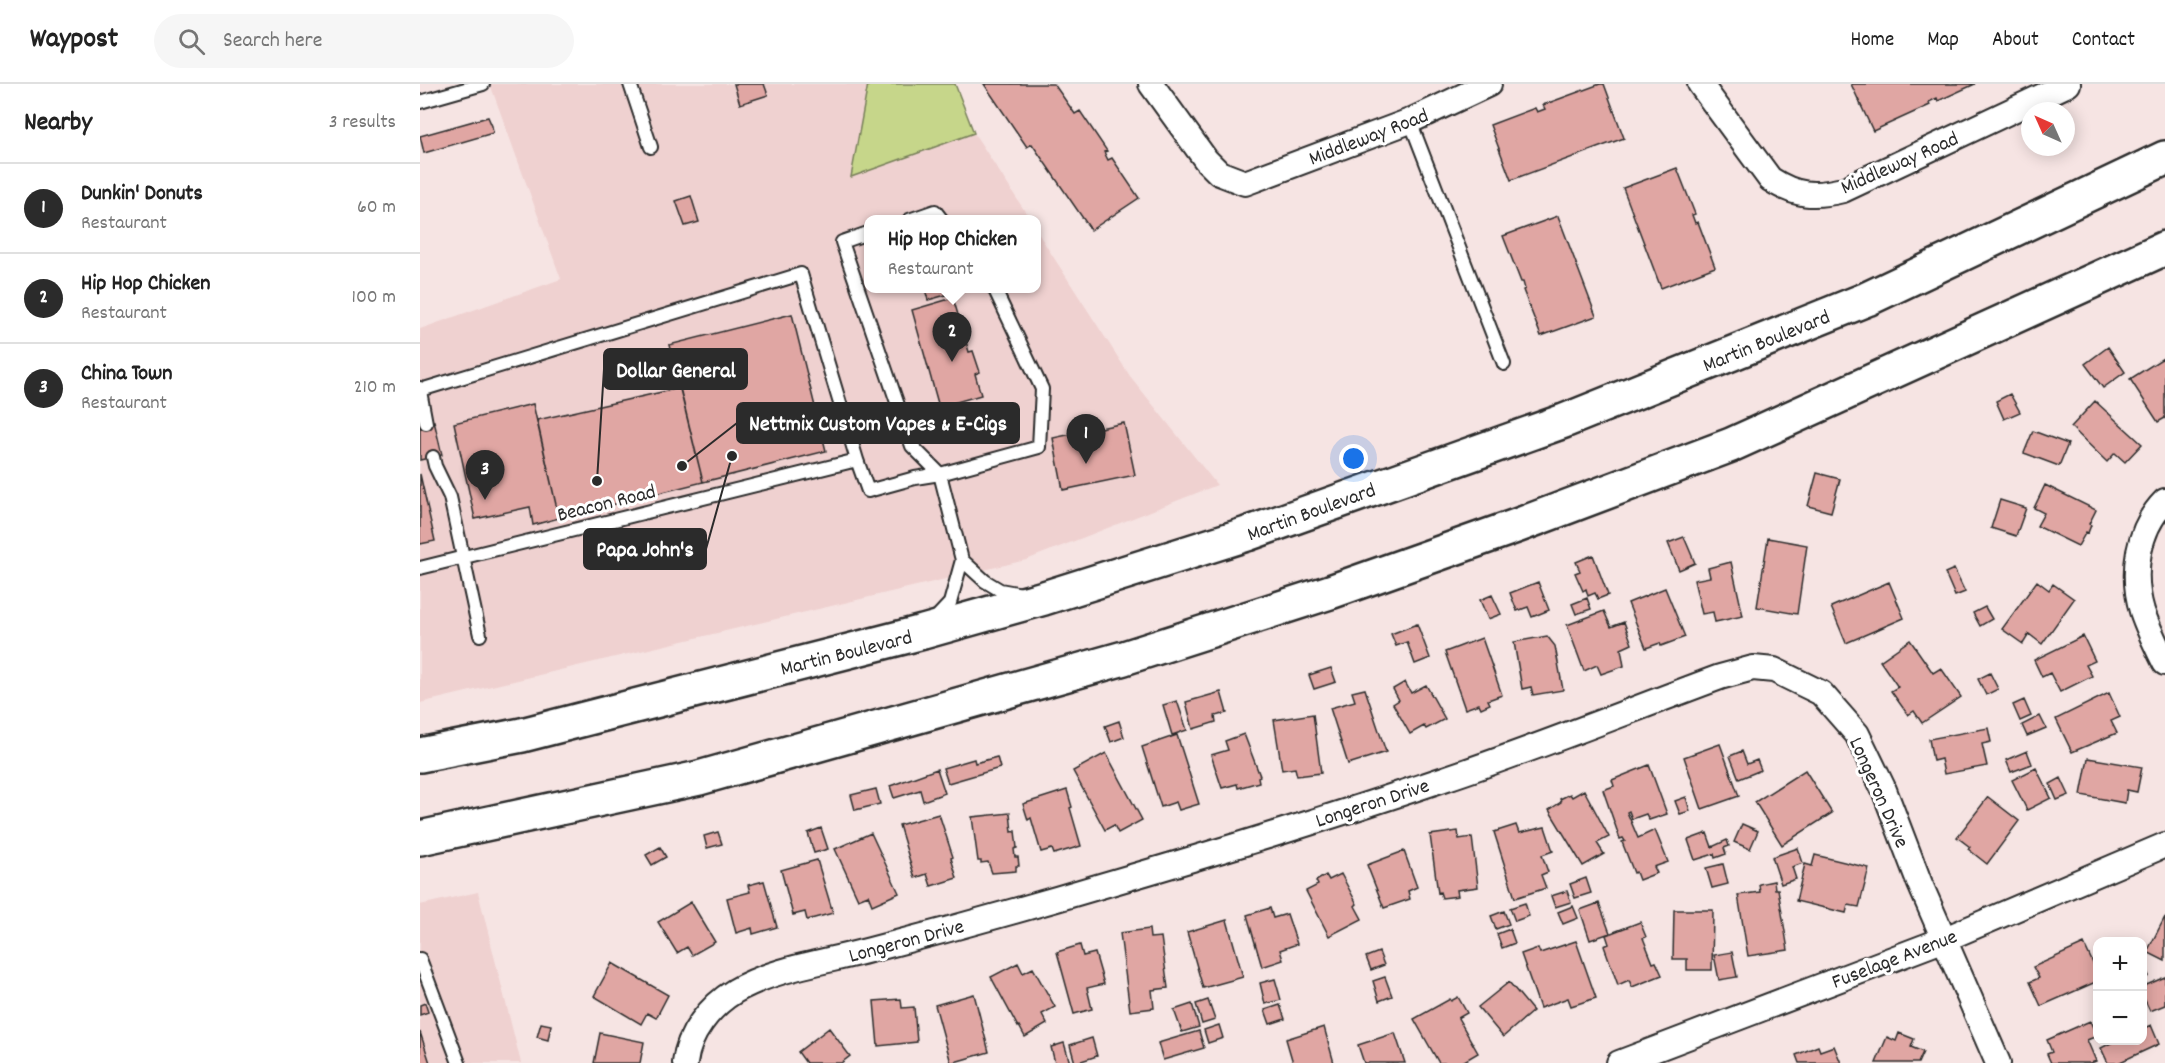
<!DOCTYPE html>
<meta charset="utf-8">
<style>
body{margin:0;font-family:Dekko,sans-serif;background:#f6f6f6;color:#222}
.controls{position:absolute;right:18px;bottom:18px;display:grid;overflow:hidden;border-radius:12px;box-shadow:0 3px 15px #0003}
.controls button{width:54px;height:54px;display:grid;place-items:center;padding:0;border:0;border-bottom:2px solid #e0e0e0;background:#fff;color:#222;font:30px sans-serif}
.compass{position:absolute;left:1601px;top:18px;width:54px;height:54px;border-radius:50%;background:#fff;box-shadow:0 3px 15px #0003;rotate:315deg}
.you{position:absolute;left:934px;top:375px;width:21px;height:21px;margin:-15px;border:4px solid #fff;border-radius:50%;background:#1a73e8;box-shadow:0 0 0 9px #1a73e833}
.badge{display:grid;place-items:center;width:39px;height:39px;border-radius:50%;background:#2b2b2b;color:#fff;font-size:20px;font-weight:700}
.pin{position:absolute;translate:-50% -50px;filter:drop-shadow(0 2px 3px #0008)}
.pin::after{content:'';position:absolute;top:32px;width:21px;height:18px;background:inherit;clip-path:polygon(0 0,100% 0,50% 100%)}
.popup{position:absolute;left:444px;top:131px;width:177px;height:78px;box-sizing:border-box;display:grid;place-content:center;border-radius:12px;background:#fff;filter:drop-shadow(0 2px 4px #0005);font-size:20px;white-space:nowrap;color:#767676}
.popup b{font-size:22px;color:#222}
.popup::after{content:'';position:absolute;left:50%;top:100%;margin-left:-12px;border:12px solid transparent;border-top-color:#fff}
.list{margin:0;padding:0;list-style:none}
h2{display:flex;justify-content:space-between;align-items:center;height:78px;margin:0;padding:0 24px;font-size:26px}
h2 small{font-size:20px;font-weight:400;color:#767676}
.list li{display:grid;grid-template-columns:39px 1fr auto;gap:18px;align-items:center;box-sizing:border-box;height:90px;padding:0 24px;border-top:2px solid #e0e0e0}
.list b{display:block;font-size:22px;white-space:nowrap}
.list p{margin:0;font-size:20px;white-space:nowrap;color:#767676}
.list em{font-size:20px;font-style:normal;color:#767676}
.icon{flex:none;width:33px;height:33px;fill:none;stroke:currentColor;stroke-width:2;stroke-linecap:round;stroke-linejoin:round}
.map{position:relative;flex:none;width:1745px;height:979px;overflow:hidden}
header{display:flex;align-items:center;gap:36px;box-sizing:border-box;height:84px;padding:0 30px;background:#fff;border-bottom:2px solid #e0e0e0}
header strong{font-size:28px}
nav{display:flex;gap:33px;margin-inline-start:auto;font-size:21px}
.search{width:420px;height:54px;background:#f6f6f6;display:flex;align-items:center;gap:15px;box-sizing:border-box;padding:0 21px;border-radius:33px;color:#767676;font-size:22px}
main{display:flex}
aside{flex:1;background:#fff}
.map>svg:first-child{display:block}
.built{fill:#efd1d0}
.green{fill:#c6d68a;stroke:#78805a;stroke-width:1.5}
.building{fill:#e0a6a3;stroke:#2b2b2b;stroke-width:1.5}
.lines{fill:none;stroke-linecap:round;stroke-linejoin:round}
.lane-casing{stroke:#2b2b2b;stroke-width:16}
.street-casing{stroke:#2b2b2b;stroke-width:28}
.secondary-casing{stroke:#2b2b2b;stroke-width:38}
.lane{stroke:#fff;stroke-width:12}
.street{stroke:#fff;stroke-width:24}
.secondary{stroke:#fff;stroke-width:33}
.labels{text-anchor:middle;stroke-width:6;stroke-linejoin:round;paint-order:stroke}
.street-label{font-size:21px;fill:#2b2b2b;stroke:#fff}
.leader{fill:none;stroke:#2b2b2b;stroke-width:2}
.callout-dot{fill:#2b2b2b;stroke:#fff;stroke-width:2}
.callout{fill:#2b2b2b;stroke:#2b2b2b;stroke-width:2}
.callout-label{font-size:22px;text-anchor:middle;font-weight:bold;fill:#fff}
</style>
<header>
<strong>Waypost</strong>
<div class="search"><svg class="icon" aria-label="search" viewBox="0 0 24 24"><circle cx="10" cy="10" r="6"/><path d="M15 15l6 6"/></svg>Search here</div>
<nav><a>Home</a><a>Map</a><a>About</a><a>Contact</a></nav>
</header>
<main>
<aside>
<h2>Nearby<small>3 results</small></h2>
<ul class="list">
<li><span class="badge">1</span><div><b>Dunkin' Donuts</b><p>Restaurant</p></div><em>60 m</em></li>
<li><span class="badge">2</span><div><b>Hip Hop Chicken</b><p>Restaurant</p></div><em>100 m</em></li>
<li><span class="badge">3</span><div><b>China Town</b><p>Restaurant</p></div><em>210 m</em></li>
</ul>
</aside>
<div class="map">
<svg width="1745" height="979" viewBox="0 0 1745 979">
<rect width="100%" height="100%" fill="#f6e4e3"/>
<filter id="ink" filterUnits="userSpaceOnUse"><feTurbulence type="fractalNoise" baseFrequency=".0167" numOctaves="2"/><feDisplacementMap in="SourceGraphic" scale="12" xChannelSelector="R" yChannelSelector="G"/><feConvolveMatrix kernelMatrix="1 2 1 2 8 2 1 2 1" color-interpolation-filters="sRGB"/></filter>
<g filter="url(#ink)">
<!-- built -->
<path class="built" d="M70,0H448L431,93L554,49L610,135L448,136V204H616V146L710,292L797,401L606,476L0,619V245L141,195Z
M58,808L101,979H0V821Z"/>
<!-- green -->
<path class="green" d="M448,0H535L554,49L431,93Z"/>
<!-- building -->
<path class="building" d="M314,0H344L348,11L320,20Z
M564,0H634L655,30L660,27L687,67L684,68L688,76L692,74L719,114L671,146L612,60L607,63Z
M1180,0H1184L1204,54L1091,96L1070,41L1115,24L1117,28L1125,25L1123,21Z
M1431,0H1555L1518,17L1517,14L1509,18L1510,21L1453,47Z
M68,33L72,42L73,49L4,69L0,52Z
M1257,84L1275,130L1272,131L1275,139L1278,138L1295,183L1241,204L1203,104Z
M271,112L279,138L265,142L256,117Z
M1138,132L1176,232L1121,252L1103,206L1105,205L1103,198H1101L1083,152Z
M509,204H524L526,211L508,216L505,205Z
M533,214L549,268L553,267L560,288L555,290L561,311L519,323L492,226Z
M372,230L406,367L283,398L249,261Z
M1688,263L1705,288L1683,304L1665,280Z
M1743,274L1745,278V334L1738,338L1710,295Z
M260,304L283,398L139,434L117,336Z
M1590,310L1600,328L1584,335L1576,317Z
M1675,317L1722,360L1705,378L1695,369L1687,378L1651,343Z
M113,320L139,434L113,441L110,423L55,435L34,339Z
M14,337L22,371L0,376V341Z
M704,339L715,391L643,406L633,354Z
M1613,347L1648,360L1639,382L1604,369Z
M1397,389L1420,395L1411,428L1388,422Z
M0,390L15,457L0,460Z
M1625,401L1676,426L1669,440L1671,441L1668,449L1666,448L1658,462L1617,442L1624,429L1614,424Z
M1580,416L1606,424L1596,452L1571,444Z
M1264,453L1275,479L1259,486L1248,459Z
M1348,454L1387,461L1377,530L1337,523Z
M1173,471L1188,511L1178,515L1175,509L1168,512L1166,505L1163,507L1155,489L1160,487L1156,478Z
M1311,478L1323,532L1295,538L1293,528L1282,530L1274,496L1290,493L1288,484Z
M1534,485L1545,508L1535,512L1525,489Z
M1617,497L1629,506L1633,500L1654,515L1622,560L1609,550L1603,560L1582,545Z
M1118,498L1129,526L1112,533L1108,523L1097,527L1090,509Z
M1469,498L1484,534L1426,559L1411,523Z
M1245,504L1265,553L1241,562L1240,559L1226,564L1208,519Z
M1072,511L1081,530L1068,535L1060,516Z
M1167,514L1171,525L1156,530L1152,520Z
M1565,523L1572,535L1560,542L1553,529Z
M1184,527L1191,543L1204,538L1212,560L1201,565L1204,582L1181,590L1177,581L1164,587L1147,541Z
M997,540L1010,574L995,580L987,558L976,562L971,550Z
M1127,552L1135,562L1143,606L1113,611L1111,603L1102,605L1094,558Z
M1663,552L1675,577L1666,581L1672,592L1640,608L1630,589L1622,593L1614,576Z
M1062,554L1082,611L1068,616L1070,620L1061,624L1059,620L1045,625L1025,568Z
M1490,556L1513,589L1521,584L1541,613L1502,639L1494,627L1488,631L1471,607L1478,603L1460,577Z
M911,584L916,598L894,605L889,591Z
M1570,589L1578,605L1566,611L1558,595Z
M985,598L991,609L1006,601L1025,635L1006,645L1004,642L990,650L973,620L979,616L973,605Z
M945,605L966,668L928,680L910,624L935,617L932,608Z
M801,608L807,629L795,632L796,638L773,645L766,618Z
M1689,609L1700,633L1691,637L1697,649L1652,668L1636,635Z
M1604,616L1611,632L1600,637L1593,621Z
M757,617L767,646L752,651L743,621Z
M893,630L901,689L877,692L875,684L862,686L854,636Z
M1620,632L1626,644L1607,652L1602,641Z
M699,637L704,653L691,658L685,642Z
M1568,644L1571,658L1562,660L1567,682L1524,690L1521,675L1513,677L1509,655Z
M824,650L840,692L838,693L839,698L818,704L817,700L802,704L791,671L808,666L805,657Z
M757,651L779,720L759,726L756,718L741,723L722,663Z
M1300,660L1319,712L1282,725L1264,673Z
M1322,667L1327,680L1337,676L1341,686L1319,695L1310,672Z
M1607,667L1612,680L1591,688L1586,676Z
M686,669L722,736L698,749L694,741L685,746L653,687Z
M577,673L580,684L528,699L523,684L554,675L555,679Z
M1668,674L1722,683L1717,708L1707,706L1705,719L1661,711Z
M1229,681L1247,730L1229,736L1226,730L1212,735L1209,727L1207,728L1218,754L1235,746L1248,778L1234,783L1237,789L1219,796L1216,788L1214,789L1202,758L1205,757L1203,754L1200,755L1183,706L1194,702L1192,696Z
M1616,684L1631,714L1607,726L1592,696Z
M517,685L525,709L503,717L500,706L474,714L470,702Z
M1385,686L1412,729L1362,761L1335,718Z
M1641,694L1649,711L1637,716L1630,700Z
M456,705L460,720L435,726L431,711Z
M647,706L652,723L650,724L661,762L634,770L632,765L621,768L611,734L608,736L603,720Z
M1164,706L1189,753L1177,759L1184,770L1163,782L1129,726L1141,718L1140,715L1150,710L1152,713Z
M1266,713L1270,727L1260,730L1255,717Z
M1568,713L1599,737L1567,780L1548,765L1550,763L1537,753Z
M590,729L592,748L595,747L597,764L594,765L595,773H598L599,782H596V787L572,789L568,778L561,779V777H558L552,733Z
M519,730L533,773L531,774L537,794L511,802L507,790L495,794L479,741Z
M1322,740L1338,747L1330,765L1314,758Z
M1096,741L1099,749L1125,743L1133,767L1122,771L1128,788L1121,791L1126,804L1095,814L1074,748Z
M401,744L408,765L394,769L388,749Z
M1038,747L1039,755L1052,753L1058,803L1037,806L1038,812L1022,814L1020,808L1018,809L1010,751Z
M298,748L302,760L287,764L284,752Z
M451,749L479,809L452,821L448,811L438,815L415,765Z
M1287,749L1292,763L1307,756L1309,762L1304,764L1306,770L1295,774L1294,770L1275,776L1268,756Z
M240,763L246,773L232,781L226,771Z
M1378,764L1383,779L1372,783L1376,795L1361,800L1352,773Z
M984,767L997,803L988,807L990,815L964,824L947,781Z
M1395,771L1449,784L1439,823L1428,821L1426,829L1376,817L1385,780L1392,782Z
M397,776L413,829L387,836L385,828L373,831L361,786Z
M1303,780L1308,800L1292,804L1286,784Z
M921,790L937,820L935,822L942,835L909,852L886,807L898,801L896,797L906,791L909,796Z
M1166,794L1171,809L1155,814L1150,800Z
M344,797L357,843L333,850L332,844L316,849L307,814L330,808L328,801Z
M1354,797L1355,805H1358L1368,866L1328,872L1318,811L1340,808L1339,800Z
M1147,807L1151,818L1135,823L1131,812Z
M271,818L295,858L272,871L267,863L257,869L238,838Z
M1105,819L1109,832L1095,837L1090,824Z
M1179,819L1190,849L1170,856L1160,826Z
M1153,822L1158,834L1143,840L1138,828Z
M850,824L853,834L867,830L877,860L860,866L863,876L842,883L827,831Z
M1254,826H1293L1292,886H1267V875H1253Z
M1084,827L1089,840L1076,845L1071,832Z
M1745,833V877L1727,868Z
M807,836L823,893L783,904L767,848Z
M1220,838L1226,853L1223,854L1233,879L1236,878L1242,891L1212,903L1209,896L1198,901L1184,862L1189,860L1186,851Z
M729,845L730,854L741,853L748,904L732,906L734,924L710,927L700,849Z
M1090,845L1095,859L1082,864L1077,850Z
M1156,857L1176,914L1151,922L1148,914L1120,924L1101,870L1118,864L1120,869Z
M1664,860L1678,890V897L1621,922L1610,898L1619,894L1613,883Z
M660,861L663,872L675,869L684,900L667,904L672,925L654,930L637,868Z
M959,868L964,881L951,886L946,873Z
M1312,868L1317,893L1299,896L1294,871Z
M1722,877L1729,892L1722,895Z
M192,879L248,911L236,934L227,929L221,940L174,912Z
M598,879L603,889L613,884L635,923L622,930L627,940L605,953L599,942L598,943L571,893Z
M965,893L972,912L959,917L953,897Z
M1745,893V921L1730,927L1722,910V903Z
M855,895L861,916L845,920L840,899Z
M1089,898L1113,927L1083,953L1058,923Z
M554,910L569,968L531,979L515,921Z
M1038,913L1047,929L1038,934L1058,969L1041,979H1019L994,935L1030,915L1031,917Z
M481,915L482,924L494,923L497,958L458,962L454,917Z
M788,916L795,936L782,940L776,920Z
M5,919L8,928L0,931V921Z
M772,920L779,943L762,948L754,926Z
M860,921L865,935L850,940L845,926Z
M1670,937L1677,952L1667,956L1676,977L1671,979H1631L1627,970L1632,968L1627,956Z
M121,939L131,941L128,956L117,953Z
M799,941L803,954L788,959L784,946Z
M1731,941L1739,960L1698,979H1688L1681,964L1697,956H1722V945Z
M904,943L914,979H873L866,955Z
M409,944L430,972L421,979H386L378,968Z
M779,947L784,964L743,976L738,959Z
M0,948L10,979H0Z
M180,949L224,958L220,979H174Z
M975,949L985,979H944L938,961Z
M1479,949L1494,955L1491,963L1503,968L1498,979H1456L1467,953L1476,957Z
M672,954L677,972L655,979L650,961Z
M644,959L650,979H635L631,963Z
M1398,962L1400,967L1414,962L1421,979H1379L1376,971Z"/>
<g class="lines">
<defs>
<path id="lane" d="M210,0L231,63
M0,18L63,0
M990,37L1084,280
M489,136L515,127L522,136
M448,149L422,158L492,362L520,390L619,363L622,305L574,204
M0,304L4,305L381,190L437,376
M0,307L6,339
M13,373L15,382L30,413L60,551
M542,476L565,497L580,506L602,510
M0,484L437,376L448,407L495,394L520,390L542,476L530,519L514,536
M0,875L39,979"/>
<path id="street" d="M731,0L786,76L799,89L825,99L990,37L1069,0
M1280,0L1350,95C1376,112 1394,113 1423,106L1648,0
M1745,417C1717,445 1711,490 1722,527C1728,545 1737,563 1745,579
M265,979C268,950 290,922 315,907C355,884 406,878 450,866C528,846 607,824 684,801C798,768 912,733 1024,695C1117,664 1208,627 1300,593L1333,584L1354,586L1401,609L1437,650L1464,706L1500,800L1578,979
M1199,979L1525,855L1745,761"/>
<path id="secondary" d="M0,671L102,651L503,548L624,514L827,450L1144,337L1447,215L1745,74
M0,754L279,694L704,574L910,508L1099,441L1311,361L1745,164"/>
</defs>
<!-- lane casing -->
<use href="#lane" class="lane-casing"/>
<!-- street casing -->
<use href="#street" class="street-casing"/>
<!-- secondary casing -->
<use href="#secondary" class="secondary-casing"/>
<!-- lane -->
<use href="#lane" class="lane"/>
<!-- street -->
<use href="#street" class="street"/>
<!-- secondary -->
<use href="#secondary" class="secondary"/>
</g>
</g>
<g class="labels">
<!-- street labels -->
<g class="street-label">
<text transform="translate(948 52) rotate(-21)" y="7">Middleway Road</text>
<text transform="translate(1479 78) rotate(-24)" y="7">Middleway Road</text>
<text transform="translate(1346 256) rotate(-22)" y="7">Martin Boulevard</text>
<text transform="translate(186 418) rotate(-14)" y="7">Beacon Road</text>
<text transform="translate(891 427) rotate(-20)" y="7">Martin Boulevard</text>
<text transform="translate(426 568) rotate(-14)" y="7">Martin Boulevard</text>
<text transform="translate(1460 708) rotate(66)" y="7">Longeron Drive</text>
<text transform="translate(952 718) rotate(-18)" y="7">Longeron Drive</text>
<text transform="translate(486 856) rotate(-15)" y="7">Longeron Drive</text>
<text transform="translate(1474 874) rotate(-21)" y="7">Fuselage Avenue</text>
</g>
</g>
<!-- callouts -->
<path class="leader" d="M177 397L184 285M262 382L317 339M312 372L286 465"/>
<g class="callout-dot">
<circle cx="177" cy="397" r="6"/>
<circle cx="262" cy="382" r="6"/>
<circle cx="312" cy="372" r="6"/>
</g>
<g class="callout">
<rect x="184" y="265" width="143" height="40" rx="6"/>
<rect x="317" y="319" width="282" height="40" rx="6"/>
<rect x="164" y="445" width="122" height="40" rx="6"/>
</g>
<g class="callout-label">
<text x="256" y="293">Dollar General</text>
<text x="458" y="346">Nettmix Custom Vapes &amp; E-Cigs</text>
<text x="225" y="472">Papa John's</text>
</g>
</svg>
<div class="controls">
<button>+</button>
<button>−</button>
</div>
<svg class="compass" viewBox="-18 -18 36 36"><path d="M0-13l5 13h-10z" fill="#e53935"/><path d="M0 13l5-13h-10z" fill="#767676"/></svg>
<div class="you"></div>
<div class="pin badge" style="left:666px;top:380px">1</div>
<div class="pin badge" style="left:532px;top:278px">2</div>
<div class="popup"><b>Hip Hop Chicken</b>Restaurant</div>
<div class="pin badge" style="left:65px;top:416px">3</div>
</div>
</main>
